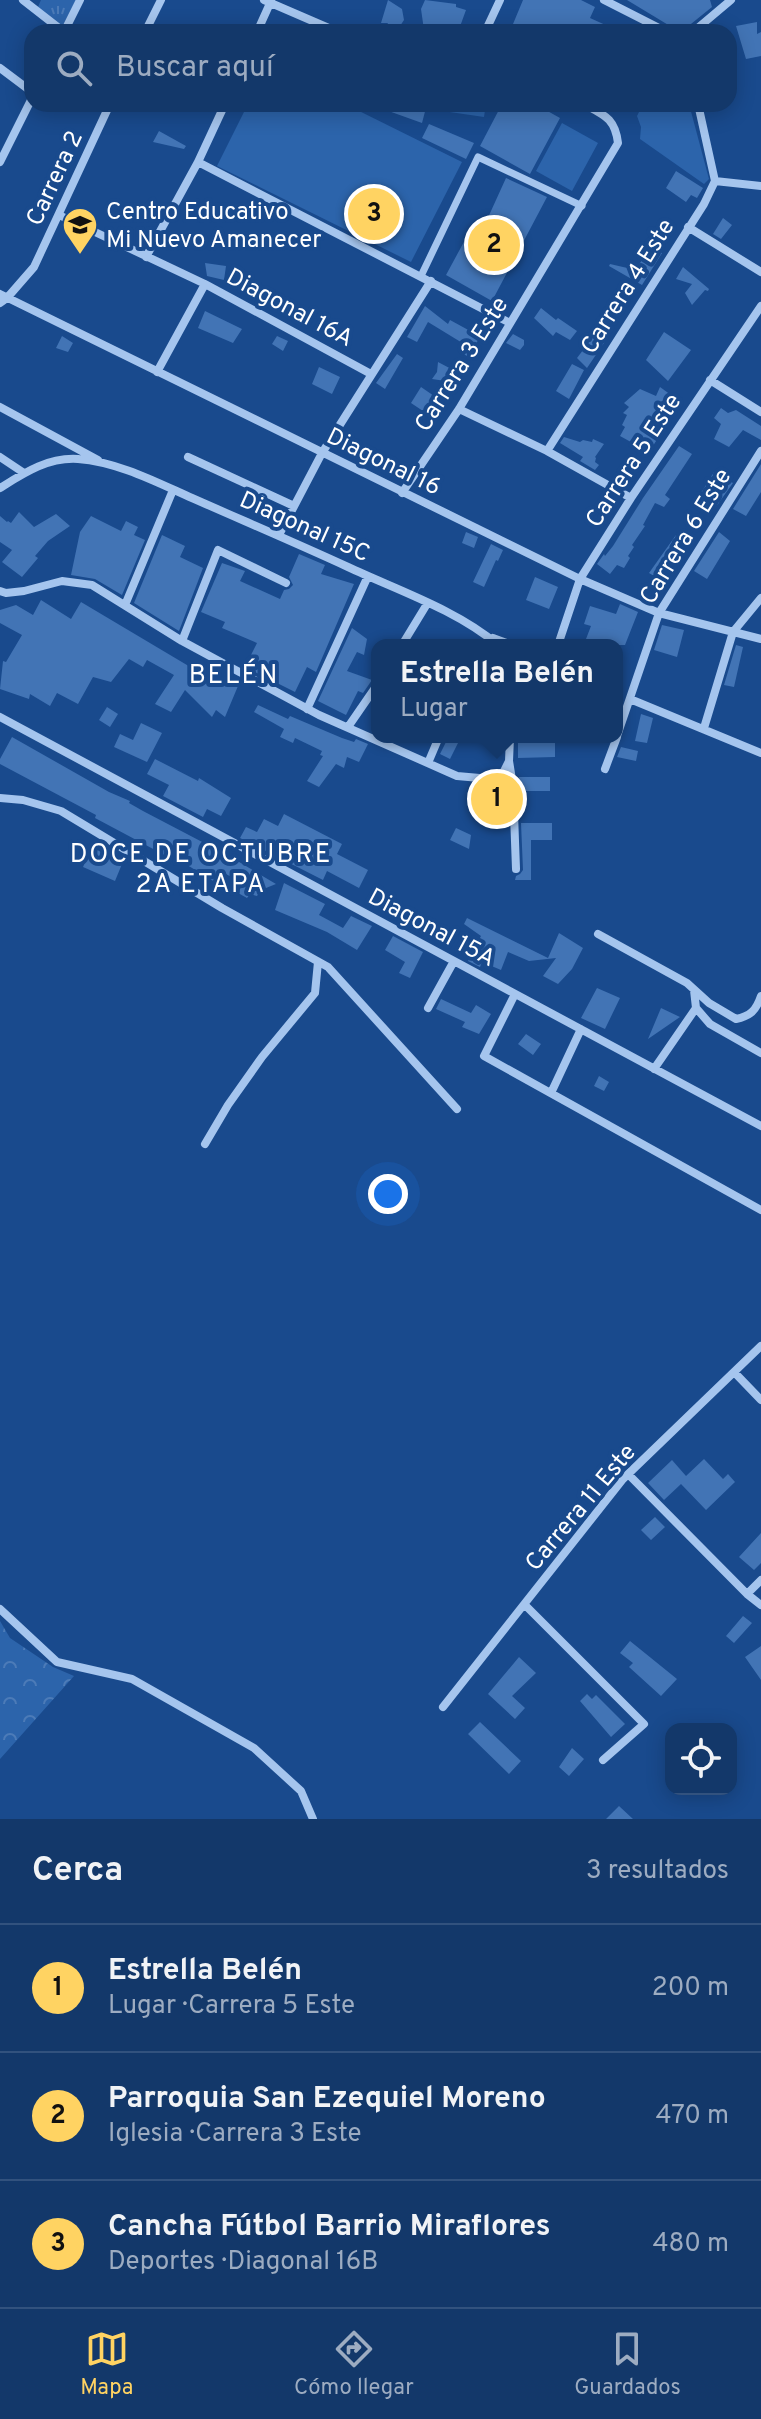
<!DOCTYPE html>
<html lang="es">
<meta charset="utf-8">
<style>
body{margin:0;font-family:Overpass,sans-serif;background:#204372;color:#f1f3f6}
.controls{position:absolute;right:24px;bottom:24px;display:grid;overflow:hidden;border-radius:16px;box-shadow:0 4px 20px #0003}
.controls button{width:72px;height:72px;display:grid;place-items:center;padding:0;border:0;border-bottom:2px solid #32527e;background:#13386a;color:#f1f3f6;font:40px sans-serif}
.you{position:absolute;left:388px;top:1194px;width:28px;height:28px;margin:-20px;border:6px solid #fff;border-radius:50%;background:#1a73e8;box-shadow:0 0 0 12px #1a73e833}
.badge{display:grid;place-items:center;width:52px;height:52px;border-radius:50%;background:#ffd362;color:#111;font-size:26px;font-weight:700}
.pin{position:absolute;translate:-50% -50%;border:4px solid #fff;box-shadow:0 2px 8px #0006}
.popup{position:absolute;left:371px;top:639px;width:252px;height:104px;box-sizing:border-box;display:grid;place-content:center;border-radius:16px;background:#13386a;filter:drop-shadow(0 2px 6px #0005);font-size:26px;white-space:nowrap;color:#9dacc1}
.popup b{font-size:30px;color:#f1f3f6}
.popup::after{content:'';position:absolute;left:50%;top:100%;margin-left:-16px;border:16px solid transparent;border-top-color:#13386a}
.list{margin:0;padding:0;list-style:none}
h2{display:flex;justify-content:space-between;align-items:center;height:104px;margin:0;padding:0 32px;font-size:34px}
h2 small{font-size:26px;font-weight:400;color:#9dacc1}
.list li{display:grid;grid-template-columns:52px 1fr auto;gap:24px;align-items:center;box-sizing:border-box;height:128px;padding:0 32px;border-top:2px solid #32527e}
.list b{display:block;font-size:30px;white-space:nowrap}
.list p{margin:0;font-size:26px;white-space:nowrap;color:#9dacc1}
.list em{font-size:26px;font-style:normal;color:#9dacc1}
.icon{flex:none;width:44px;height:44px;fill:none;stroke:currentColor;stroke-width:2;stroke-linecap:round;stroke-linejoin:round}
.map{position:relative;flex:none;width:761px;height:1819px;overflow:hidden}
.search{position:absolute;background:#13386a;box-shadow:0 4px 20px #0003;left:24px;right:24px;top:24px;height:88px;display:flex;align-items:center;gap:20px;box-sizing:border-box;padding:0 28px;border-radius:24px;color:#9dacc1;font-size:30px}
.sheet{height:488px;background:#13386a}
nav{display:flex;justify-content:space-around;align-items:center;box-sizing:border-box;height:112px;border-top:2px solid #32527e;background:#13386a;font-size:22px;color:#9dacc1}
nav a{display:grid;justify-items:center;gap:4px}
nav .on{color:#ffd362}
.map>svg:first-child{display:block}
.grass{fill:#2c64ab}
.forest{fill:url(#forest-crowns)}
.park{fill:url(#park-tufts)}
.building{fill:#4274b5}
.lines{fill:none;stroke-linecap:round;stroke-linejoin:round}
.pedestrian{stroke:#a5c5ee;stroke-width:7}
.minor{stroke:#a5c5ee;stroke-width:8}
.labels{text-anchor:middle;stroke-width:8;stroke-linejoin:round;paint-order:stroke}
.street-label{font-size:24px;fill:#fff;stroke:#194a8d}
.poi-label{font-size:24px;fill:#fff;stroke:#194a8d;text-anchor:start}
.neighbourhood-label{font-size:26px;letter-spacing:2px;fill:#fff;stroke:#194a8d}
</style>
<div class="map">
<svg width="761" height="1819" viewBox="0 0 761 1819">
<defs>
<pattern id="forest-crowns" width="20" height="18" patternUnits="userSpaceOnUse" patternTransform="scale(2)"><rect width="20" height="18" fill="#2c64ab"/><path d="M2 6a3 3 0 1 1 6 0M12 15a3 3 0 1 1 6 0" fill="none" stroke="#4c7bb8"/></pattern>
<pattern id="park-tufts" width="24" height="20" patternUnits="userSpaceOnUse" patternTransform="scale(2)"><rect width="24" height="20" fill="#2c64ab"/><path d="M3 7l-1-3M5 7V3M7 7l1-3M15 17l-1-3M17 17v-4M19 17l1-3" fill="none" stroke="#4c7bb8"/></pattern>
</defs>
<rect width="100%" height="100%" fill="#194a8d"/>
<!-- grass -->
<path class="grass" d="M248,104H345L462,162L411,262L217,166Z
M437,104H486L484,117L436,110Z
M643,104H689L709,179L704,184L640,139L641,127L637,116Z
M562,123L598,143L572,191L536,171Z"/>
<!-- forest -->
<path class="forest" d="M0,1621L10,1638L53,1667L74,1676L0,1759Z"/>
<!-- park -->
<path class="park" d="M41,0H76L62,27L38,7Z"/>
<!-- building -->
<path class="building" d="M388,0L402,9L404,20L396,32H383L388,23H381Z
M425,0L456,4V7L466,10L458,32L424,30L421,9Z
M523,0H581L595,7L590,18L621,32H520L522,28L513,24Z
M627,0H710L712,7L681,32H674L670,26Z
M757,22V34L761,32V56L746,59L736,26Z
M369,104H427L422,123Z
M502,104H535L560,118L530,174L480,146Z
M429,124L474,143L466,159L422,138Z
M159,131L186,146L184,149L153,142Z
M676,171L703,188L697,198L691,195L686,202L666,188Z
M506,178L547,197L492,301L446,275L472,227L481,233Z
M723,218L732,225L721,239L713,234Z
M650,246L662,253L642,285L609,266L610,264L636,270Z
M205,263L226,266L224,280L207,276Z
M683,267L709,289L708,291L705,290L692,305L685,293L692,284L676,279Z
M425,306L448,324L450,320L472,332L481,324L486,327L468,357L459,350L464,344L428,322L417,342L407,337Z
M541,308L556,320L558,318L577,331L570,340L556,332L553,336L534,318Z
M205,311L242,329L233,343L198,328Z
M599,329L608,337L587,368L577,358Z
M664,332L691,350L668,381L646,360Z
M513,334L524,340V345L520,350L506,343Z
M62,336L73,343L68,352L56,348Z
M277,336L288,341L283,351L272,344Z
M397,354L403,358L385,389L376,383Z
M438,362L457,372L452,382L432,379L437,372Z
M572,364L584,370L569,399L556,391Z
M319,367L340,377L332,394L312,384Z
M421,387L437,398L426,413L411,403Z
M660,387L671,395L658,415L667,424L649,452L620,436L625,427L622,425L627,415L623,413L629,407L624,403L640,389L656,396Z
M721,408L728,413L736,410L761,426V440L743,430L729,447L714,439L721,424L714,418Z
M564,437L580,442L583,440L592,442L593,439L604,444L595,457L596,458L595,462L599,465L595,470L580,461L583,457L560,443Z
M679,446L692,454L665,495L670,499L664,507L655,503L643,525L645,526L632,545L634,547L628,556L630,558L624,568L617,565L610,574L597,564L604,554L605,556L613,546L643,498Z
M761,464V492L746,516L733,509Z
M714,472L733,483L713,511L696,501Z
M19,512L34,527L56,514L70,526L48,541L35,556L38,558L22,577L2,562L12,550L0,542V516L7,522L8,521L11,523Z
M91,516L121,531L126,521L138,527L134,535L145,540L122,595L95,579L71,575L80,532Z
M466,532L478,537L474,548L462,543Z
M719,532L730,541L707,579L694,571Z
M162,535L185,546L180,557L203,568L179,631L134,603Z
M676,535L689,544L661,580L649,573Z
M491,544L503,550L498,561L496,560L484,587L473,582Z
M299,554L325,565L321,574L354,584L316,672L307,667L295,692L245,667L257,643L222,628L225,622L201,612L222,563L245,571L240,581L280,599L284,590L289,589L293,585L289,577Z
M535,577L558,587L549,609L526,600Z
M41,600L71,619L81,602L197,671L227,680L238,686L225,717L216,710L212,717L185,690L171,712L155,704L174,675L147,660L143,667L129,659L111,682L93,677L78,704L57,693L50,706L30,694L29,699L0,689L3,661L6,662L22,635L0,623V610L16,605L33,615Z
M620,604L638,612L625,645H608L586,639L591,626L584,624L590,606L616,614Z
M662,625L684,630L677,657L654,650Z
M352,628L367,639L364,655L357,652L347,671L372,680L363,693L358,691L346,715L318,701Z
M736,645L743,647L734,687L724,685Z
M258,705L288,719L290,716L342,738L354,742L356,739L368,744L359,762L347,757L344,768L336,764L319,787L307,781L323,756L320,755L322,751L295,738L293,743L280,737L284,729L254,712Z
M107,707L118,714L110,727L99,720Z
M641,714L653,718L647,743L635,741Z
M141,723L162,733L147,762L114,747L120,734L133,740Z
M12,737L109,792L130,801L129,803L143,811L229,856L276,884L261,890L257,896L250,894L247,898L238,893L243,883L222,872L215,882L174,857L172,859L95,818L96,815L0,764V759Z
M518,737H555V757L518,758Z
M448,738L458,743L450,759L440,754Z
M621,747L638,751L636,761L617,757Z
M155,759L198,781L199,778L231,798L221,816L207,809L203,817L163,796L169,785L147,774Z
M519,777H550V791H520Z
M284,814L342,844L337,854L368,870L359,888L327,871L323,880L240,838L246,827L257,832L264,819L278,826Z
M521,823H552V840H531V880H515L516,876L520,874L523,870Z
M456,828L471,835L469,849L450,840Z
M92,847L122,864L115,881L83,867Z
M284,883L325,904L319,915L343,928L351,916L372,926L357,950L327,932L275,910Z
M467,918L548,958L559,933L583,948L572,969L558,984L543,976L556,958L529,961L508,952L501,970L482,962L480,967L468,961L481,936L464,924Z
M393,936L423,952L410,978L399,973L405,962L385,950Z
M597,988L620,998L605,1029L581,1018Z
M441,999L471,1013L476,1005L491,1014L479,1034L462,1027L465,1022L436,1009Z
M661,1008L680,1017L648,1039Z
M526,1034L541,1044L533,1055L518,1044Z
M599,1076L609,1082L604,1091L594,1086Z
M704,1459L723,1479L728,1474L735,1482L706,1510L681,1484L664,1500L648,1483L672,1460L686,1476Z
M581,1503L590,1509L580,1522L572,1516Z
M655,1517L665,1527L651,1540L641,1530Z
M761,1533V1563L754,1570L739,1557Z
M743,1616L752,1623L734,1643L726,1636Z
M630,1641L677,1679L661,1696L629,1667L633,1663L620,1653Z
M761,1646V1680L745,1657Z
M519,1657L536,1673L512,1696L525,1708L515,1719L488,1694Z
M587,1694L592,1699L596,1695L625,1724L611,1737L580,1701Z
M480,1722L521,1761L509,1774L468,1734Z
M572,1748L584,1759L569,1776L559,1767Z
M619,1806L633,1819H606Z"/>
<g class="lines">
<!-- pedestrian -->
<path class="pedestrian" d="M421,276L478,157L582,206"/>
<!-- minor -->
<path class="minor" d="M23,0L64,32L80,0
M264,0L338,32
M604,0L667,32
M145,32L161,0
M257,32L271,1
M485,32L500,0
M693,32L731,0
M0,68L32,92
M698,104L715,181
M0,162L32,98
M198,162L510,323
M715,181L761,186
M59,215L205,284L371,374
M688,227L761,272
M146,257L198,162L225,104
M0,294L580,579L659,613L761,639
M0,303L7,298L34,267L110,104
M157,372L205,284
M710,380L761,412
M0,407L98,460
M459,409L547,451L631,498
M547,451L704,204L715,181
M0,457L24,473
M188,457L294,506
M0,488C24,473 48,457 78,459C118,462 156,482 192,498C244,521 296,543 348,567C397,590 457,610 498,645
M402,493L459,409L618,143C615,118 604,115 584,104
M279,535L322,453L431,281
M0,591L6,593L24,591L62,581L92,585L182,641L319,715L457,776L491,779L504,771L509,761L510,737
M125,605L173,490
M493,638L512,645
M182,641L218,550L286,583
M402,645L427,604
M558,645L580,579L631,498L761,306
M630,699L761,753
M307,709L368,576
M0,717L761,1126
M348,727L377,685
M704,728L733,632L761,598
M617,736L659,613L761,451
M509,761L513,786L516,869
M428,763L439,737
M605,769L617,737
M0,798L23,800L61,811L222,908L328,967L457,1109
M598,934L687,983L709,1003L736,1019C750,1016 756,1011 761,996
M694,990L696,1008L710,1024L761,1053
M515,994L484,1056L761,1210
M428,1008L454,961
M654,1069L696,1008
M551,1093L581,1029
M205,1144L228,1105L262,1057L315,993L318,962
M735,1373L761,1400
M628,1474L747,1594L761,1605
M747,1594L761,1580
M525,1605L644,1724L603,1760
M0,1609L57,1662L132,1679L254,1748L301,1791L313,1819
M443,1707L623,1479L761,1346"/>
</g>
<!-- icons -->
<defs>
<symbol id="school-pin" viewBox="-11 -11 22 30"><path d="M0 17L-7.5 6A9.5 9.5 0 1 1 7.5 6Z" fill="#ffd362" stroke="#194a8d"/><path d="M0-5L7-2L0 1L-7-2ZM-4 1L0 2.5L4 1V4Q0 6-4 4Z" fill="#111"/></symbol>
</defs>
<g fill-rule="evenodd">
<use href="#school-pin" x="60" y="205" width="40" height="54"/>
</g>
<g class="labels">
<!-- street labels -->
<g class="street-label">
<text transform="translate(54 178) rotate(-65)" y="8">Carrera 2</text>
<text transform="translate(627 286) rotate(-58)" y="8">Carrera 4 Este</text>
<text transform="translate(290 307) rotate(28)" y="8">Diagonal 16A</text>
<text transform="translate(461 364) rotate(-58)" y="8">Carrera 3 Este</text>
<text transform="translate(633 460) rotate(-57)" y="8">Carrera 5 Este</text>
<text transform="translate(384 461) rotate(26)" y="8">Diagonal 16</text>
<text transform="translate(305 526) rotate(24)" y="8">Diagonal 15C</text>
<text transform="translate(685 536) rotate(-59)" y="8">Carrera 6 Este</text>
<text transform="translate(432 927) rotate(28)" y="8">Diagonal 15A</text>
<text transform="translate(580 1507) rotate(-50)" y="8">Carrera 11 Este</text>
</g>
<!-- poi labels -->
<g class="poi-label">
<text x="106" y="219">Centro Educativo<tspan x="106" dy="28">Mi Nuevo Amanecer</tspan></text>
</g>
<!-- neighbourhood labels -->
<g class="neighbourhood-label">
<text x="234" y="683">BELÉN</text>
<text x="201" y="862">DOCE DE OCTUBRE<tspan x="201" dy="30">2A ETAPA</tspan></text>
</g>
</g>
</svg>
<div class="controls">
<button><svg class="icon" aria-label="locate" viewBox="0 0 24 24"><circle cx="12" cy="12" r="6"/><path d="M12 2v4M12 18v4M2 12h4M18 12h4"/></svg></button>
</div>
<div class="you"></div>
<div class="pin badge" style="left:497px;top:799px">1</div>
<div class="popup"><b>Estrella Belén</b>Lugar</div>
<div class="pin badge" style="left:494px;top:245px">2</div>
<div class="pin badge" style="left:374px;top:214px">3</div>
<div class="search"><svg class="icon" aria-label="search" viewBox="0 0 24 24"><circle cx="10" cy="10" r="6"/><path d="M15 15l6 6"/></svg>Buscar aquí</div>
</div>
<section class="sheet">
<h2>Cerca<small>3 resultados</small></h2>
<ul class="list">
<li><span class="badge">1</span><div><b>Estrella Belén</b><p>Lugar · Carrera 5 Este</p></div><em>200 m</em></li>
<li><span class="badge">2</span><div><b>Parroquia San Ezequiel Moreno</b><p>Iglesia · Carrera 3 Este</p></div><em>470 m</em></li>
<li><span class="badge">3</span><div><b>Cancha Fútbol Barrio Miraflores</b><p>Deportes · Diagonal 16B</p></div><em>480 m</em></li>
</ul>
</section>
<nav>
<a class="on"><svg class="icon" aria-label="map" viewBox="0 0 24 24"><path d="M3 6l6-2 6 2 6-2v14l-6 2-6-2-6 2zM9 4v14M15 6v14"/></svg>Mapa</a>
<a><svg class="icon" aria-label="directions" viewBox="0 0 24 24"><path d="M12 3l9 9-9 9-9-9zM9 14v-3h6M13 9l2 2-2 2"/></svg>Cómo llegar</a>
<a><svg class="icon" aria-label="saved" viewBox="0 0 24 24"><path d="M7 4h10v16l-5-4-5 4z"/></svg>Guardados</a>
</nav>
